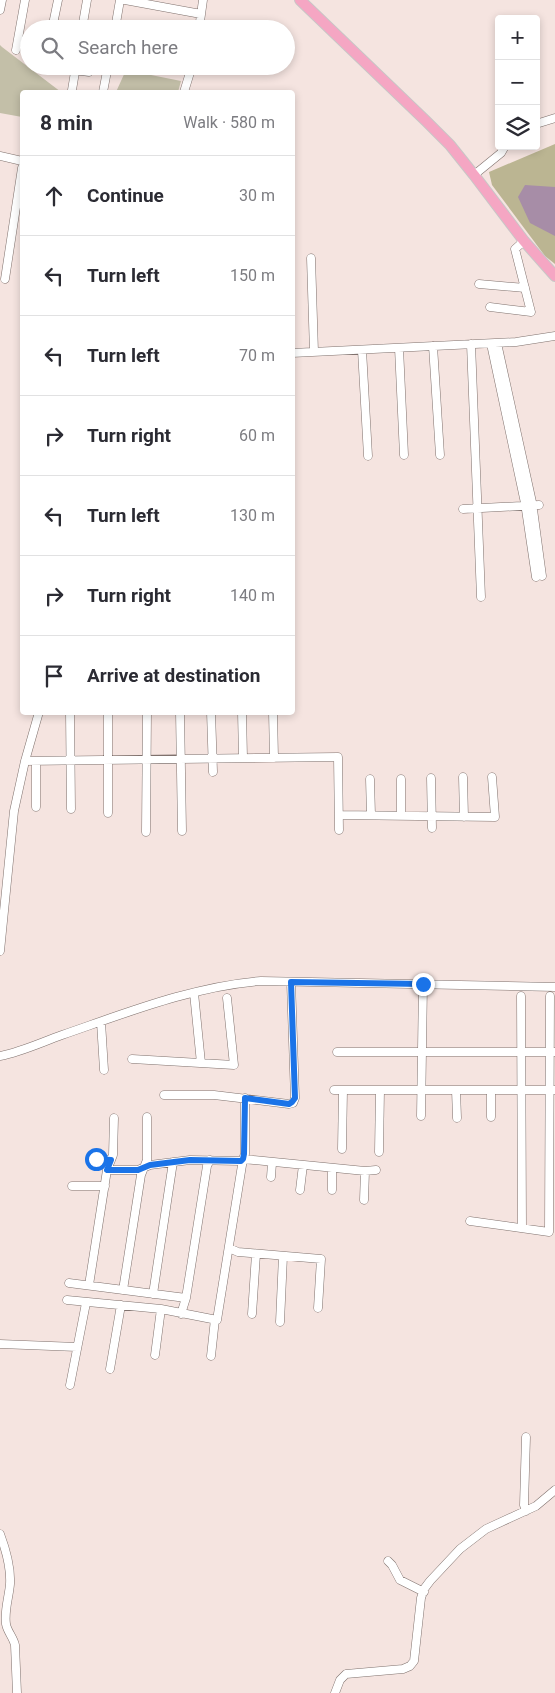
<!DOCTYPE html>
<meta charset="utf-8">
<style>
body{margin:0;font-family:Roboto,sans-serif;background:#f2f2f3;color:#2b2b33}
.controls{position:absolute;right:15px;top:15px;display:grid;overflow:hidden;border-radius:5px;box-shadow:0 2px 8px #0003}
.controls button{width:45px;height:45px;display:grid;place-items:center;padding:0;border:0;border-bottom:1px solid #e1e1e2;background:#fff;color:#2b2b33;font:25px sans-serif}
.stop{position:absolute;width:15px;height:15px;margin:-11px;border:4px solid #1a73e8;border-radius:50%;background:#fff}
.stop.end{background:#1a73e8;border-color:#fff;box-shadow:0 1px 5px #0008}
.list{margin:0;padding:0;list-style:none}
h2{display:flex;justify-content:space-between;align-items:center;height:65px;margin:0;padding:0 20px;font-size:21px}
h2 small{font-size:16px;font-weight:400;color:#7c7c81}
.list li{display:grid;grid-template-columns:32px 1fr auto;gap:15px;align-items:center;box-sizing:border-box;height:80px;padding:0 20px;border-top:1px solid #e1e1e2}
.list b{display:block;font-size:19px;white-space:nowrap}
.list em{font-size:16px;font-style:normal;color:#7c7c81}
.icon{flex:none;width:28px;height:28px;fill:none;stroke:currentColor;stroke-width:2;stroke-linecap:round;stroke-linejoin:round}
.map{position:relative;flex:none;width:555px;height:1693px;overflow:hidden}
.search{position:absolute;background:#fff;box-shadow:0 2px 8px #0003;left:20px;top:20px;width:275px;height:55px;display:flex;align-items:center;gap:12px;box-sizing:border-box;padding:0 18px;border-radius:28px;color:#7c7c81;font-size:19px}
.panel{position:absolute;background:#fff;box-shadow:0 2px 8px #0003;left:20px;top:90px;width:275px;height:625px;border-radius:5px}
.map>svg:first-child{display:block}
.green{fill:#c3bfa8}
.forest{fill:#bbb592}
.water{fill:#a78da7}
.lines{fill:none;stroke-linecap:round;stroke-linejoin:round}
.minor-casing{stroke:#7f716d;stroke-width:9}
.major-casing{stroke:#c8c6c6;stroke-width:12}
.minor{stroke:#fff;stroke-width:8}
.major{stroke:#f5a6c3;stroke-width:10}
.route{stroke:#1a73e8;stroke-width:6}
</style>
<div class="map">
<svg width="555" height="1693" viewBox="0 0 555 1693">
<rect width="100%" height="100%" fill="#f5e4e0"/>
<!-- green -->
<path class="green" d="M0,45L2,47L61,92H22V117L0,113Z
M126,70L181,81L178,92H116Z"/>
<!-- forest -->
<path class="forest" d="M555,144V264L545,256L492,185L489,172Z"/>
<!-- water -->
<path class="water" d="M525,185L555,187V236L530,223L518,197Z"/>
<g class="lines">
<defs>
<path id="minor" d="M125,0L201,14
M0,10L2,0
M52,29L58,0
M82,29L87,0
M115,29L120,0
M199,29L203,0
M16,50L25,0
M44,69L45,66
M75,70L89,72
M72,90L76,66
M103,92L108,66
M184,92L192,66
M536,124L555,118
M0,156L22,161
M474,175L501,153L505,146
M311,258L314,352
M5,279L22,168
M479,284L525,288
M490,307L531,312L515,249L524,241
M497,343L532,502L542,576
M471,344L481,597
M491,344L525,503L536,577
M433,346L440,455
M399,348L404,455
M362,350L368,456
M292,353L516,342L555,336
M463,509L539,505
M70,712L71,809
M180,712L182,831
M211,712L213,772
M242,712L243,758
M273,712L274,758
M25,761L338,757L339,830
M36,761V807
M463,777L464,817
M431,778L432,828
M370,779L371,815
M401,779V816
M108,813V712
M339,815L495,817L492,777
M146,832L147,712
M0,951L14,811L25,761L39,712
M194,993L201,1063
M521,996L522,1228
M101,1022L104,1070
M337,1052H555
M0,1056C21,1052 42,1042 62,1035C126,1013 194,986 261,981L555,987
M132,1059L234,1065L227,998
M334,1090H554
M456,1090L457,1118
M164,1095H214L289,1104L293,1103L295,1098L291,982
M421,1116L423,984
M491,1117V1090
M342,1149L343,1090
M379,1152L380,1090
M90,1159L111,1160
M107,1170H138L150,1165L190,1160L241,1161L243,1159L245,1154V1098
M271,1177L272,1163
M72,1186H105
M300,1190L303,1165
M332,1190V1168
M364,1200L365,1171
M470,1221L549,1232L550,996
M229,1248L238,1252L321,1259L318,1308
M69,1283L186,1298
M89,1285L107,1170L113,1155L114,1118
M123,1290L141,1175L147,1160V1117
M153,1294L173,1162
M67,1300L161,1309L217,1320L243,1159L365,1171L376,1170
M181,1314L186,1298L207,1166L210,1160
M252,1314L256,1254
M280,1322L283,1256
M0,1344L77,1347
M155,1355L161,1309
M211,1356L215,1319
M110,1369L121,1305
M70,1385L86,1303
M526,1511L524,1505L526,1437
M0,1534C6,1550 11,1567 10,1584C9,1597 4,1611 6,1624C7,1631 13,1637 15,1645L17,1693
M388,1561L392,1565L400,1580L424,1592
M335,1693L340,1680L346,1674L403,1669L410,1666L414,1661L421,1598L424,1589L430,1581L460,1549L486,1529L536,1506L555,1490"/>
<path id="major" d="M300,0L426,121L450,145L474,175L524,241L555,276"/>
</defs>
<!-- minor casing -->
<use href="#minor" class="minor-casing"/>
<!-- major casing -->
<use href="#major" class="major-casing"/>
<!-- minor -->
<use href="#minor" class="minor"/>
<!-- major -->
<use href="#major" class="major"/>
</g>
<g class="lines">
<!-- route -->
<path class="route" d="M96,1159L111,1160L107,1170H138L150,1165L190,1160L241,1161L243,1159L244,1154L245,1098L289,1104L292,1102L295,1098L291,982L423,984"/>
</g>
</svg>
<div class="controls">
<button>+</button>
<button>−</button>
<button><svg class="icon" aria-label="layers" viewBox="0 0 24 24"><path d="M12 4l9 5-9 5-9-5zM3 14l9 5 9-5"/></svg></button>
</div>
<div class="stop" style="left:96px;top:1159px"></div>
<div class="stop end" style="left:423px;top:984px"></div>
<div class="search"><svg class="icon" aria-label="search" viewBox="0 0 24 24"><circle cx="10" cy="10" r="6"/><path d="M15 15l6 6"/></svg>Search here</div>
<section class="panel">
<h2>8 min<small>Walk · 580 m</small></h2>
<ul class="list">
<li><svg class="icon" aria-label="ahead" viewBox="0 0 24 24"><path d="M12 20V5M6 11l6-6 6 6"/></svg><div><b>Continue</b></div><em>30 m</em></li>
<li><svg class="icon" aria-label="left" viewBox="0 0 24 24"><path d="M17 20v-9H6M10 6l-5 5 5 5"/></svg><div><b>Turn left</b></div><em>150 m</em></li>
<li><svg class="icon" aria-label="left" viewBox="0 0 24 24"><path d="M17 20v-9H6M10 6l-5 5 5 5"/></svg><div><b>Turn left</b></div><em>70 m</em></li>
<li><svg class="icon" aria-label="right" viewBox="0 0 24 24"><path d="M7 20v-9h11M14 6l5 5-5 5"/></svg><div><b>Turn right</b></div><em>60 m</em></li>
<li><svg class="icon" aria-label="left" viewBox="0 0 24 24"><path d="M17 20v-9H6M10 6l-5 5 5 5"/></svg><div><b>Turn left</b></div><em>130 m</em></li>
<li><svg class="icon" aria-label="right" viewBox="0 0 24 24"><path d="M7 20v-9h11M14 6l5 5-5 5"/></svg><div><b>Turn right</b></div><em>140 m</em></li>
<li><svg class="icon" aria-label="arrive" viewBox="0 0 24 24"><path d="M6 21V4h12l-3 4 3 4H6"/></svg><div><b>Arrive at destination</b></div></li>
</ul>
</section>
</div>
